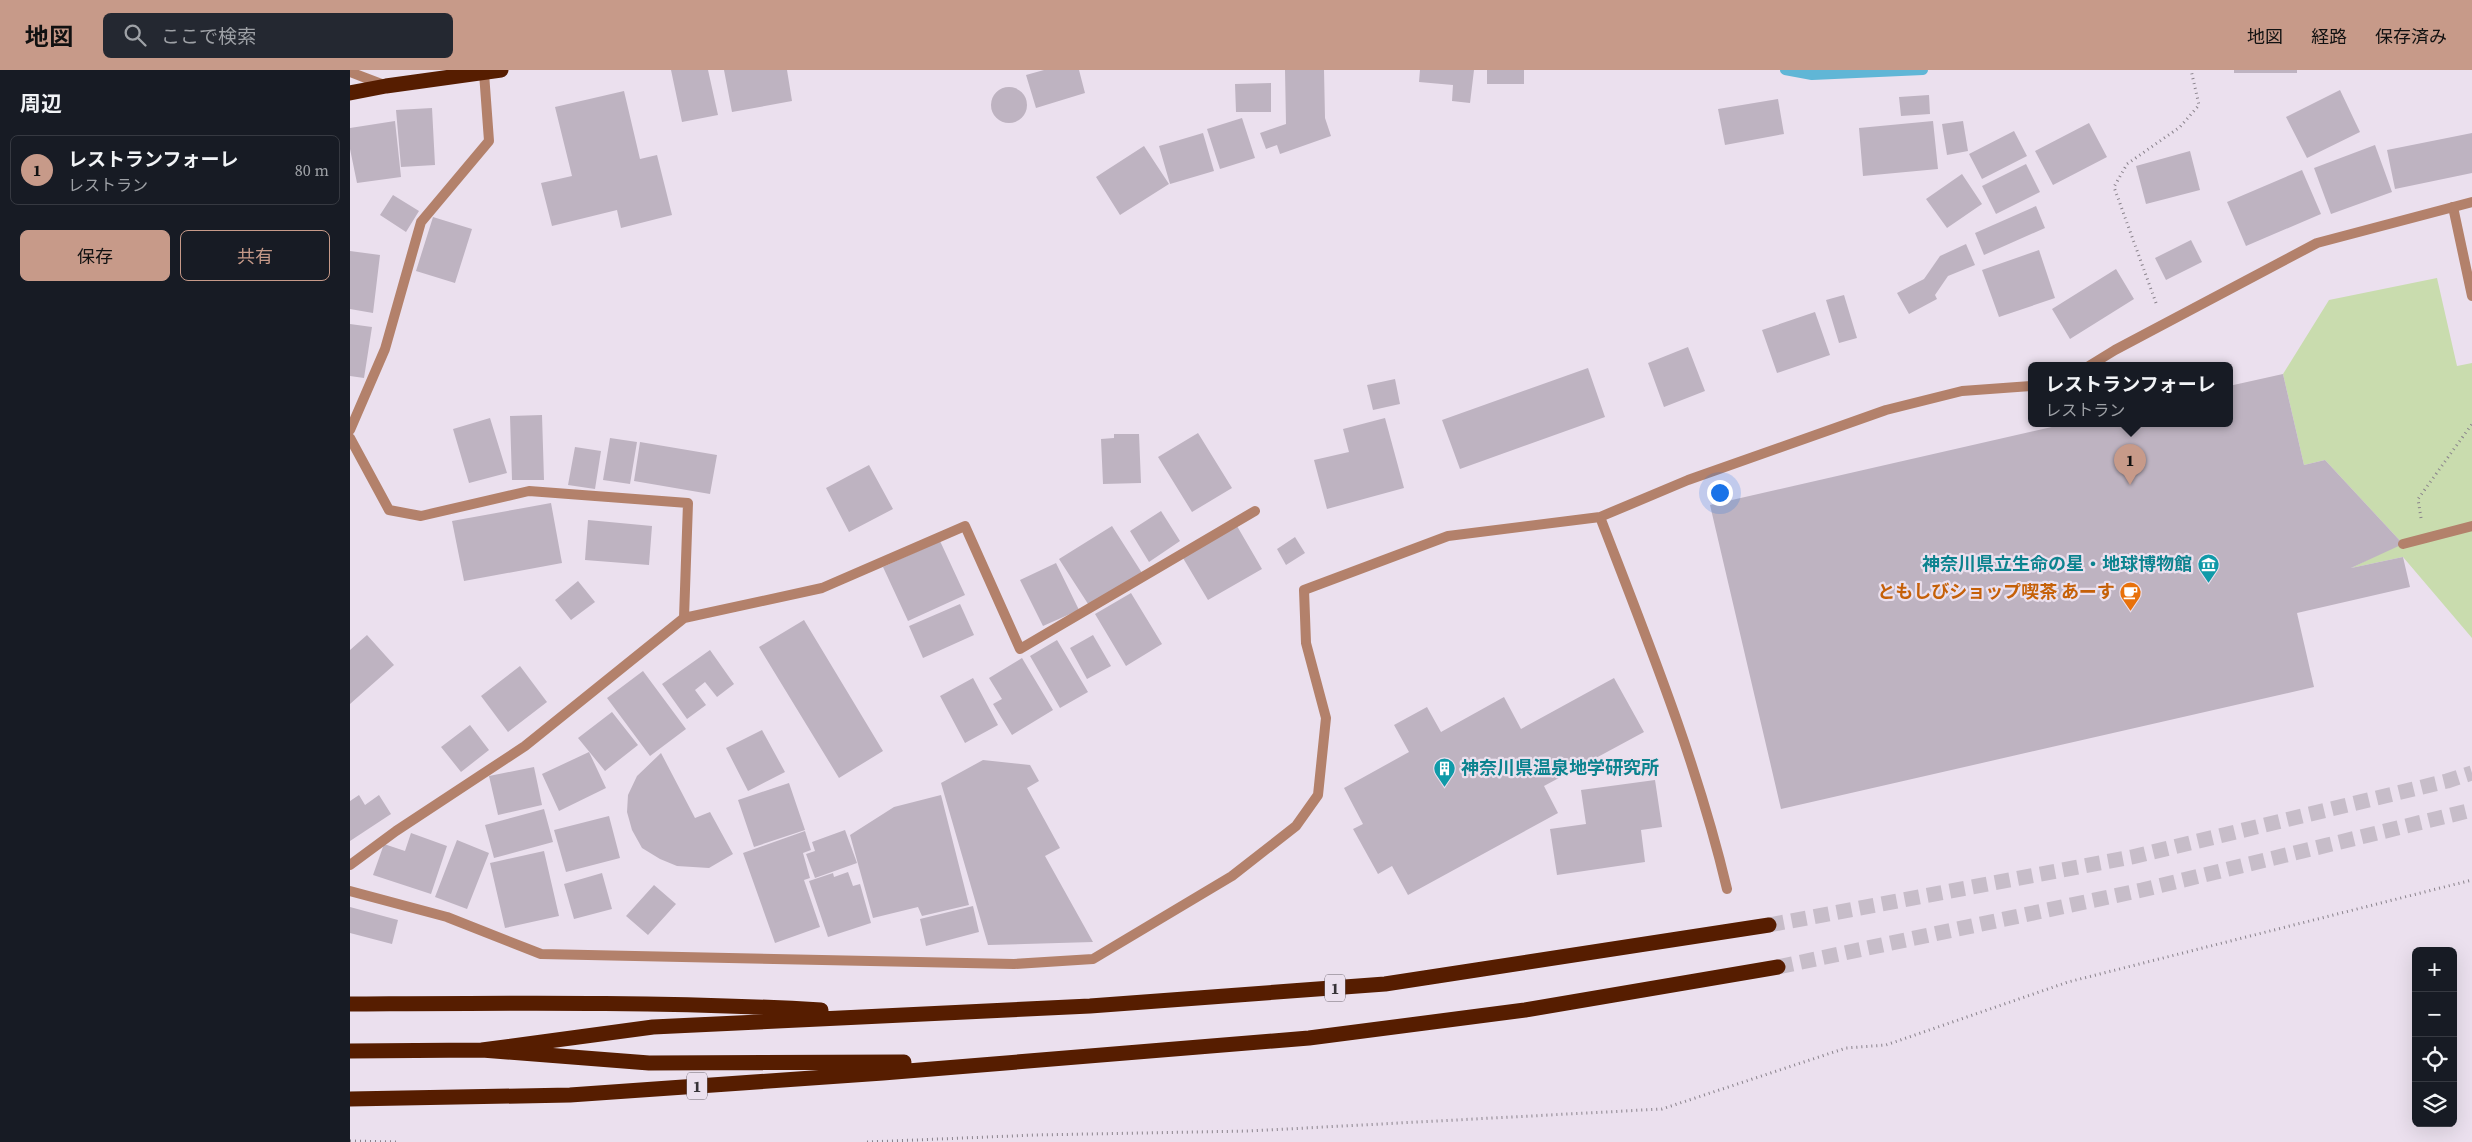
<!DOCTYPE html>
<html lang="ja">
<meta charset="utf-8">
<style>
body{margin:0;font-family:"Source Serif 4","Noto Sans JP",serif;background:#242831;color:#f1f3f6}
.controls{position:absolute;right:15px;bottom:15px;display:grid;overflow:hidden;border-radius:8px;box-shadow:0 5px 20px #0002}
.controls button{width:45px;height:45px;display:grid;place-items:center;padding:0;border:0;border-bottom:1px solid #363941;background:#171b24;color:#f1f3f6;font:25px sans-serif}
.you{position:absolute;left:1369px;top:422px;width:18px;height:18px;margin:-12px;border:4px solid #fff;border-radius:50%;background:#1a73e8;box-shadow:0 0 0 8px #1a73e833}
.badge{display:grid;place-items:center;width:32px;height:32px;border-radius:50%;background:#c79a89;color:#111;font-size:16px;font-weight:700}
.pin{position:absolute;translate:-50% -41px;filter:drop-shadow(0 1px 2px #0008)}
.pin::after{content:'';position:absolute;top:26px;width:18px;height:15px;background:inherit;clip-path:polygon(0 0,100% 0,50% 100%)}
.popup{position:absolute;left:1678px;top:292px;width:205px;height:65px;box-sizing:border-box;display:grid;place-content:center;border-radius:8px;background:#171b24;filter:drop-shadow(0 1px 4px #0005);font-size:16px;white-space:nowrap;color:#9ea1a6}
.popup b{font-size:19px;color:#f1f3f6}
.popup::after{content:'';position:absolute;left:50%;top:100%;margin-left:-10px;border:10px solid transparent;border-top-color:#171b24}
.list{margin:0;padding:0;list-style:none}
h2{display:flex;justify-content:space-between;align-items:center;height:65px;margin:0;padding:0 20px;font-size:21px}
h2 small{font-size:16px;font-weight:400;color:#9ea1a6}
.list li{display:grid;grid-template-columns:32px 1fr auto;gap:15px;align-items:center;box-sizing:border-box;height:70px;margin:0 10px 10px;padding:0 10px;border:1px solid #363941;border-radius:8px}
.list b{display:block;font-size:19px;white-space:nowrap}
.list p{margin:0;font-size:16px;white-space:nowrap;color:#9ea1a6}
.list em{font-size:16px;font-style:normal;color:#9ea1a6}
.actions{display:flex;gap:10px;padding:15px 20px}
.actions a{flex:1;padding:11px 0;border:1px solid #c79a89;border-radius:8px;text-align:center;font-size:18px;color:#c79a89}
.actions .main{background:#c79a89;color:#111}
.icon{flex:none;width:28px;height:28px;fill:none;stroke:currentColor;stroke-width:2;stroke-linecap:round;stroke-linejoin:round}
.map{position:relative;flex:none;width:2122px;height:1072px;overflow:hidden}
header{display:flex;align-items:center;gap:30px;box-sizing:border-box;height:70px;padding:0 25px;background:#c79a89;color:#111}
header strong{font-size:24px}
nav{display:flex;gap:28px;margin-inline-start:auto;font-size:18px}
.search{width:350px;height:45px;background:#242831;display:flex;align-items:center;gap:12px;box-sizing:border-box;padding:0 18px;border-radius:8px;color:#9ea1a6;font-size:19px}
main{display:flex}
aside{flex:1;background:#171b24}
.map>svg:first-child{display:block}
.green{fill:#c9dcae}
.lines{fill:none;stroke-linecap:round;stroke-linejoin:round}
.stream{stroke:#60b6d6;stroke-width:10}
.building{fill:#beb3c1}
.highway-tunnel{stroke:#c7bdc9;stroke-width:15;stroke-dasharray:15 8;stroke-linecap:butt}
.path{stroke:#89828b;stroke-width:3;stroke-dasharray:1 4;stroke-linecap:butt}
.lane{stroke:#b3816b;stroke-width:10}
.street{stroke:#b3816b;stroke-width:10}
.highway{stroke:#561d00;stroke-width:15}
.labels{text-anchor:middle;stroke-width:4.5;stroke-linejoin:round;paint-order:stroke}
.shield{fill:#ebe0ee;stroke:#6c666e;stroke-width:1}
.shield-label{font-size:16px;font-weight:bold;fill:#363237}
.culture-label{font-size:18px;font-weight:bold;fill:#0d838f;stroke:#ebe0ee;text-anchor:end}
.food-label{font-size:18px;font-weight:bold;fill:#c56008;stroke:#ebe0ee;text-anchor:end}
</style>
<header>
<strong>地図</strong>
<div class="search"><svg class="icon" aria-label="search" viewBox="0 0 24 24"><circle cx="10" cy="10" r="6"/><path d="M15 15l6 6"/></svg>ここで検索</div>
<nav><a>地図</a><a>経路</a><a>保存済み</a></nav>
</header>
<main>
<aside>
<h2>周辺<small></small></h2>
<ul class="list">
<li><span class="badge">1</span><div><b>レストランフォーレ</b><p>レストラン</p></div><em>80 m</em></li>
</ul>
<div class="actions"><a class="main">保存</a><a>共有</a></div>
</aside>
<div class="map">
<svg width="2122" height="1072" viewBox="0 0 2122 1072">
<rect width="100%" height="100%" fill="#ebe0ee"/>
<!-- green -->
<path class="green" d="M2087,208L2107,296L2122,293V568L2053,487L2001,498L2052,473L1975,390L1954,395L1933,304L1979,230Z"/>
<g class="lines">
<!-- stream -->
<path class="stream" d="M1435,0L1462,5L1573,0"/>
</g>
<!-- building -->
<path class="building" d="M321,0H358L368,45L332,52Z
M374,0H437L442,31L382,42Z
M694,0H729L735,23L686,38L676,5Z
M935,0H974L975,48L981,66L930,84L927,75L916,79L910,63L936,54Z
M1070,0H1124L1120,33L1102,31L1103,15L1069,12Z
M1137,0H1174V14H1137Z
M1884,0H1947V3H1884Z
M921,13V42H886L885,14Z
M641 35a18 18 0 1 1 36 0a18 18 0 1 1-36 0Z
M1990,20L2010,62L1957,88L1936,47Z
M274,21L290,89L307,85L322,145L271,158L267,140L202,156L191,113L222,106L205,37Z
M1579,25L1580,44L1551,46L1549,27Z
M1428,29L1434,64L1375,75L1368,39Z
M82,38L85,95L51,97L46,40Z
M892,48L905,88L870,99L857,59Z
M45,51L51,107L7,113L0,79V58Z
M1583,51L1588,99L1513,106L1509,58Z
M1613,51L1618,81L1597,85L1592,54Z
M1739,53L1757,87L1703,115L1685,81Z
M1664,61L1677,86L1632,109L1619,84Z
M853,63L864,101L820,114L809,76Z
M2122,63V103L2045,119L2037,80Z
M2025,75L2042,122L1981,144L1964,98Z
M794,76L819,114L770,145L746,107Z
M1840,81L1850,120L1796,134L1786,96Z
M1676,94L1690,122L1646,144L1632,116Z
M1952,100L1971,144L1896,176L1877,132Z
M1612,104L1632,134L1597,158L1576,129Z
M43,125L69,141L56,162L30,145Z
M1686,136L1695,158L1634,185L1625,163Z
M83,147L122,159L105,213L66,201Z
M1841,170L1852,192L1816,210L1805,188Z
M1616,174L1625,195L1598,206L1585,225L1587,229L1559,244L1547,223L1574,209L1590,186Z
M1689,180L1705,228L1649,247L1632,200Z
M0,181L30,185L23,243L0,239Z
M1766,199L1784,229L1720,269L1702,239Z
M1494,225L1507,268L1489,273L1476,230Z
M1465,242L1480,285L1427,303L1412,260Z
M0,254L22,257L14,308L0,306Z
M1338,277L1355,321L1314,337L1298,293Z
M1238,298L1255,347L1110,399L1092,350Z
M1933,304L1954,395L1975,390L2053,474L2001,498L2053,487L2060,517L1947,543L1964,617L1431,739L1360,435L1715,354H1879V316Z
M1045,309L1050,334L1023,340L1017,315Z
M192,345L194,410H162L160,346Z
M140,348L157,403L119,413L103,359Z
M1035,348L1054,418L977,439L964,390L999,382L993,359Z
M848,363L882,418L842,442L808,387Z
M764,364H789L791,413L753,414L751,369L764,368Z
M260,368L287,372L280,414L253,410Z
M290,372L367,385L360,424L284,411Z
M225,377L251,381L245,419L218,415Z
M519,395L543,439L499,462L476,418Z
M201,433L212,493L114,511L102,451Z
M811,441L830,471L799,492L780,461Z
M238,450L302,456L299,495L235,490Z
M762,456L792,503L740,537L709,489Z
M887,456L912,499L858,530L833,488Z
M945,467L955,483L936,495L927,479Z
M590,471L615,525L558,551L533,497Z
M706,493L729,540L693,556L670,510Z
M228,511L245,532L221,550L205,530Z
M781,523L812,574L776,596L745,544Z
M610,534L624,565L573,588L559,556Z
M454,550L533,681L489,708L409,577Z
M17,565L44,595L0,634V580Z
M743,565L761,596L737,609L720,578Z
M707,570L738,622L710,638L680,586Z
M360,580L384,614L367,627L355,612L345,620L356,635L337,649L312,614Z
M672,588L703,640L662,665L643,634L652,629L639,608Z
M170,596L197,632L158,662L131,626Z
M293,601L336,659L300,686L257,628Z
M623,608L648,655L615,673L590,626Z
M1264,608L1294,662L1194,716L1208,743L1058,825L1042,796L1028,804L1003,759L1013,754L994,718L1059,682L1044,655L1077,637L1091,662L1154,627L1171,659Z
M262,642L288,675L255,701L228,668Z
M120,655L139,680L111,702L91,677Z
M412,660L435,702L398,721L376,678Z
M239,682L256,718L209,741L192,704Z
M311,683L345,748L360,742L383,784L359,798L327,796L310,789L292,778L282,760L277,742L278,725L287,706Z
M633,690L680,695L689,711L677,718L710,778L695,786L743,872L638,875L591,713Z
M184,697L192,735L148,745L139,706Z
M1305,710L1312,757L1291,760L1295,792L1207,805L1200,759L1236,754L1231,720Z
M439,713L455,760L404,777L388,730Z
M9,725L15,735L29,725L41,744L0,771V731Z
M591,725L619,835L572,846L568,837L523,848L500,765L544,737Z
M194,739L203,772L144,788L135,755Z
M259,746L270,788L216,802L204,760Z
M495,760L507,793L465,808L456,784L465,781L462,772Z
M455,761L461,780L453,783L460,808L454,810L470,857L425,873L393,783Z
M61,763L97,776L81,824L23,805L34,774L55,781Z
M107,770L139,783L117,839L85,827Z
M194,781L209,846L155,858L140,793Z
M498,802L503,816L510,814L521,853L478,867L459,811L483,803L484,807Z
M252,803L262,839L224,849L214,814Z
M304,815L326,834L298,865L276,846Z
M623,836L629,862L576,876L570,849Z
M0,837L48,850L42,874L0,863Z"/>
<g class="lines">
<!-- highway-tunnel -->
<path class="highway-tunnel" d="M1419,855L1782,787L2097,711L2122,703
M1428,897L1792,820L2122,740"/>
<!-- path -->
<path class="path" d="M1806,233L1764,117L1777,94L1830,57L1849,35L1841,0
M2071,448L2068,429L2122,354
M0,1071L48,1072
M517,1072L685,1065L899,1061L1312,1039L1496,978L1536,975L1718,912L2122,810"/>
<!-- lane -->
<path class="lane" d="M2103,137L2122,226
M0,368L39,440L71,446L179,421L338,433L334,548
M0,795L46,761L175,676L334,548L472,518L615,456L670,579L905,441"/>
<!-- street -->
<path class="street" d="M0,2L34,15
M1739,296L1765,280L1967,173L2122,132
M0,360L35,279L71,152L139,71L134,3
M1250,447C1297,569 1347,692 1377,819
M2053,474L2122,456
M0,821L97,847L191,884L664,894L743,889L882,806L946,756L968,725L976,648L956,573L954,520L1098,466L1250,447L1338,410L1536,340L1612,321L1681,316"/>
<!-- highway -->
<path class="highway" d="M0,23L36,16L151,0
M0,934C157,933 314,931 471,940
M132,980L303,957L740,936L1035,914L1419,855
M0,981L132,980L299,993L554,992
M0,1029L220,1025L533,1003L959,968L1175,940L1428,897"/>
</g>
<!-- icons -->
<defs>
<symbol id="museum-pin" viewBox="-11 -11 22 30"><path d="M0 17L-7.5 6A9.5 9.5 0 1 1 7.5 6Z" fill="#0f9aa8" stroke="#ebe0ee"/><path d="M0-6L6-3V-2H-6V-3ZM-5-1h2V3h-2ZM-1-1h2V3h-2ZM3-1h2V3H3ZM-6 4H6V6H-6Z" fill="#fff"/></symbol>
<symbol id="cafe-pin" viewBox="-11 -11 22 30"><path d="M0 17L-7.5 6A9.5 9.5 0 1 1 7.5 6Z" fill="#e8710a" stroke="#ebe0ee"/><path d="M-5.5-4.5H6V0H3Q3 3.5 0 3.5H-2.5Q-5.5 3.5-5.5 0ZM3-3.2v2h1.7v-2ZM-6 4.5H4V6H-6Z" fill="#fff"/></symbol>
<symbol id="building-pin" viewBox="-11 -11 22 30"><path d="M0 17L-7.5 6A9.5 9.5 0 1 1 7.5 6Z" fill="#0f9aa8" stroke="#ebe0ee"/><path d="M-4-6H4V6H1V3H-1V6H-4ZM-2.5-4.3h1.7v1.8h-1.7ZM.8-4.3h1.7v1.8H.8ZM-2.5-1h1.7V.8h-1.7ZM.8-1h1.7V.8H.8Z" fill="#fff"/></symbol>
</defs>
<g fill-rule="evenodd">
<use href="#museum-pin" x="1846" y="482" width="25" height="34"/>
<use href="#cafe-pin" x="1768" y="510" width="25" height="34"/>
<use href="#building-pin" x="1082" y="686" width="25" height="34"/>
</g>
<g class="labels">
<!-- shield labels -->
<g class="shield">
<rect x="975" y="904.5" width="20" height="27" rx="4"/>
<rect x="337" y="1002.5" width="20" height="27" rx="4"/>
</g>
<g class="shield-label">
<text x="985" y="924">1</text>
<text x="347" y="1022">1</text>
</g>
<!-- culture labels -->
<g class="culture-label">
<text x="1842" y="500">神奈川県立生命の星・地球博物館</text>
<text x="1111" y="704" text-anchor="start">神奈川県温泉地学研究所</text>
</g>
<!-- food labels -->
<g class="food-label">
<text x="1765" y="528">ともしびショップ喫茶 あーす</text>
</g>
</g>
</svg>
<div class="controls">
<button>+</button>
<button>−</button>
<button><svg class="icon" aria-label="locate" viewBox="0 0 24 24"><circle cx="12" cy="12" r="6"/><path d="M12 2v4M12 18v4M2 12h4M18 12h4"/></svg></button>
<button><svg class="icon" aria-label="layers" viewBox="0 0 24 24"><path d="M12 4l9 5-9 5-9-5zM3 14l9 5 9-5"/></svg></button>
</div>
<div class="you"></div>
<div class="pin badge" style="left:1780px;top:415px">1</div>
<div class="popup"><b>レストランフォーレ</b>レストラン</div>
</div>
</main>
